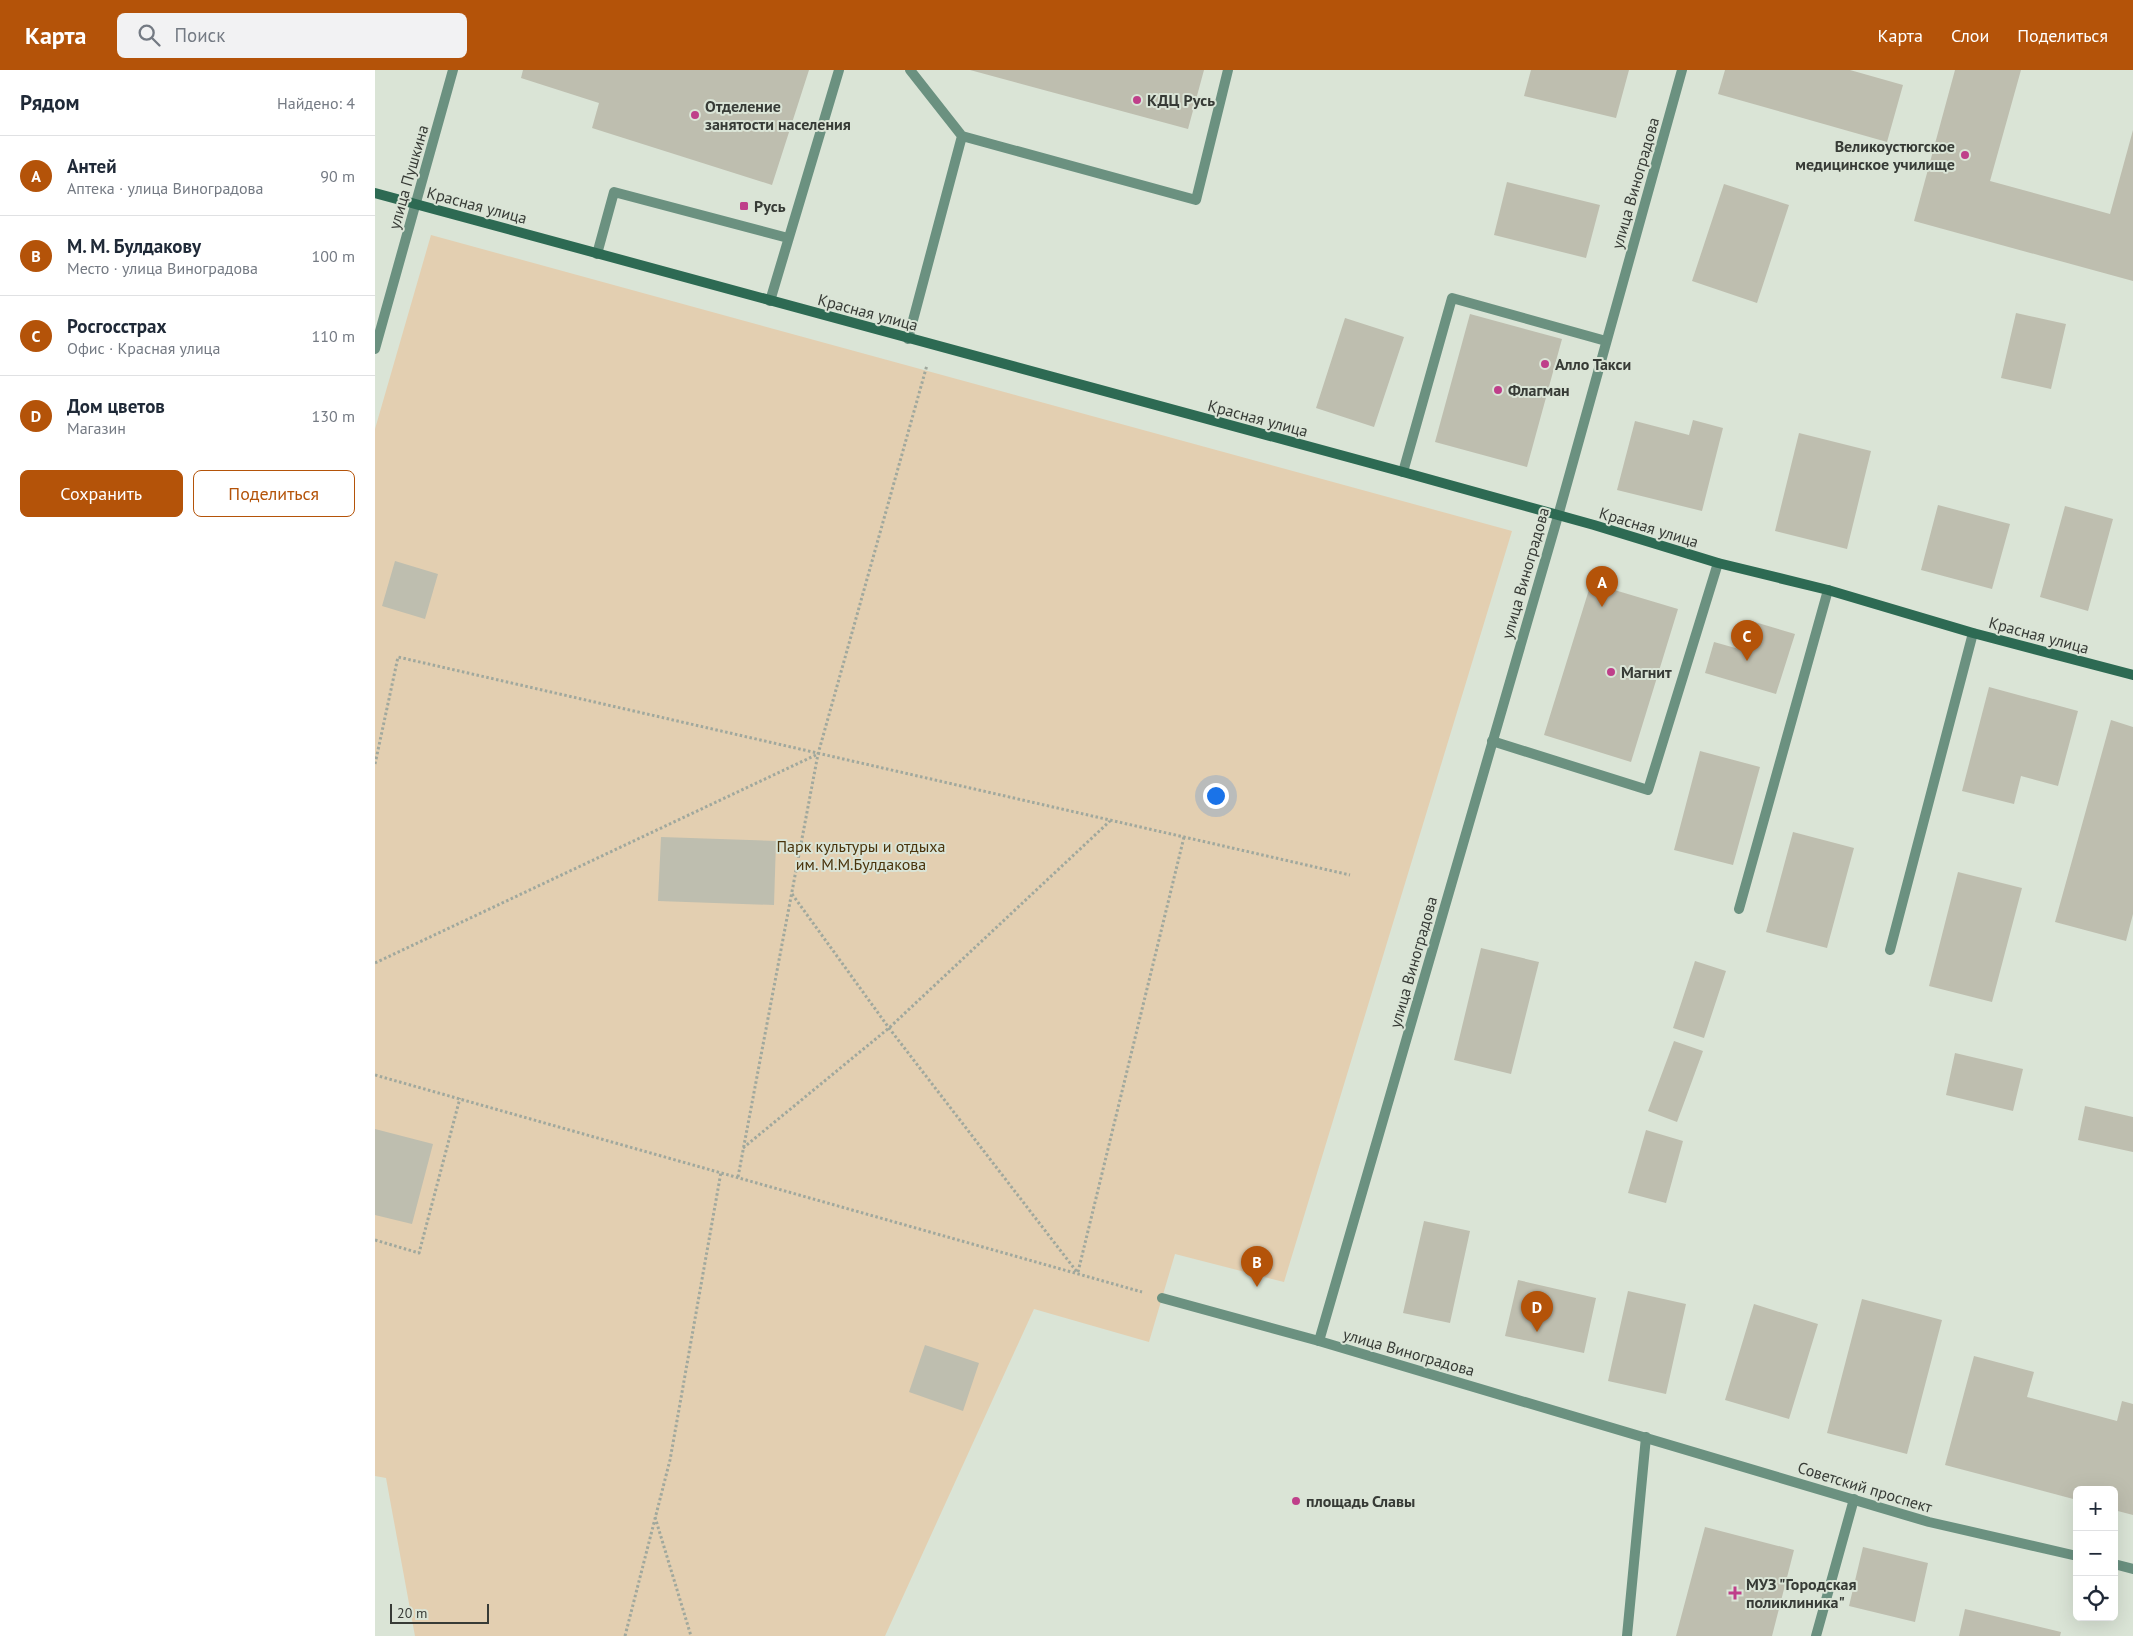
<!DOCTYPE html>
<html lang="ru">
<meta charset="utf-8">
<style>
body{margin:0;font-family:"PT Sans",sans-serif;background:#f2f2f3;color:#1f2937}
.controls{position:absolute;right:15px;bottom:15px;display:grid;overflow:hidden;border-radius:8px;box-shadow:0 5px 20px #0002}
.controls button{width:45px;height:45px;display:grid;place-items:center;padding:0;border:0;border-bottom:1px solid #e0e1e3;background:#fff;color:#1f2937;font:25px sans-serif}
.scale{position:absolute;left:15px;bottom:12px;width:99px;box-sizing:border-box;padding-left:5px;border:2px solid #373b36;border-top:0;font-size:14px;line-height:18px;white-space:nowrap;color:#373b36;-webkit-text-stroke:4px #dae4d6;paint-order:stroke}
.you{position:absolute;left:840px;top:725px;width:18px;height:18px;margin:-12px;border:4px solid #fff;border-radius:50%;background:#1a73e8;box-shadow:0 0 0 8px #1a73e833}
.badge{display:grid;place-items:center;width:32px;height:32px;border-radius:50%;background:#b45309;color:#fff;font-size:16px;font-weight:700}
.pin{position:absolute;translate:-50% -41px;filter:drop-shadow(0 1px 2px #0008)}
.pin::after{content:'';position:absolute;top:26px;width:18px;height:15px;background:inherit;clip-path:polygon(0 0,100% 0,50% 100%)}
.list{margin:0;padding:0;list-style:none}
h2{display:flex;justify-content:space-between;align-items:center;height:65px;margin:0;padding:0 20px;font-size:21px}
h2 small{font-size:16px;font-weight:400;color:#747a83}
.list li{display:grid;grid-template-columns:32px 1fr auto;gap:15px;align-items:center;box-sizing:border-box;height:80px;padding:0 20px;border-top:1px solid #e0e1e3}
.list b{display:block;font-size:19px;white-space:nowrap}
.list p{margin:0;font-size:16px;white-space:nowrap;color:#747a83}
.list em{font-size:16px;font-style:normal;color:#747a83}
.actions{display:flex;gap:10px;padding:15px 20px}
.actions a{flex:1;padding:11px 0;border:1px solid #b45309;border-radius:8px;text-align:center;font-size:18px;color:#b45309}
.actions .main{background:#b45309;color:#fff}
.icon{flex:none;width:28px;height:28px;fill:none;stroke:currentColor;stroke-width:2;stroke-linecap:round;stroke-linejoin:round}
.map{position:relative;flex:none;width:1758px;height:1566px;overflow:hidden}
header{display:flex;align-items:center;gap:30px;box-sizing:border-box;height:70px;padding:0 25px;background:#b45309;color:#fff}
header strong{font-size:24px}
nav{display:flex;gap:28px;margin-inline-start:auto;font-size:18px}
.search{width:350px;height:45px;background:#f2f2f3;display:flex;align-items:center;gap:12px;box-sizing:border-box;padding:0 18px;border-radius:8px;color:#747a83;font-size:19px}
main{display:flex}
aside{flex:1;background:#fff}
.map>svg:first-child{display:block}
.green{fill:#e3cfb1}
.building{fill:#bebeaf}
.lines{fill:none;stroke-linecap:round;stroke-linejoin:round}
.path{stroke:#a0a89d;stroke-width:3;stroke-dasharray:2.5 2.5;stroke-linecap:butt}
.service{stroke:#6b9180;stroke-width:10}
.minor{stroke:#6b9180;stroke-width:10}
.tertiary{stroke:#6b9180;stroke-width:10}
.secondary{stroke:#2d6a53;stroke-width:10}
.poi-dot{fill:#bf3f8a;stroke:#dae4d6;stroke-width:2}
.labels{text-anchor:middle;stroke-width:4;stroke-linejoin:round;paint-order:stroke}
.poi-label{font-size:16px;font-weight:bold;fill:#373b36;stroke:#dae4d6;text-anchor:start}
.street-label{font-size:16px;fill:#373b36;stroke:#dae4d6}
.park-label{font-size:16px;fill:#4a340c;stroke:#dae4d6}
</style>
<header>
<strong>Карта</strong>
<div class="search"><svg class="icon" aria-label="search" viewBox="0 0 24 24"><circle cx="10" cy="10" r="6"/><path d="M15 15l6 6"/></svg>Поиск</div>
<nav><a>Карта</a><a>Слои</a><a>Поделиться</a></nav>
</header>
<main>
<aside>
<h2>Рядом<small>Найдено: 4</small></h2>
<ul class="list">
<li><span class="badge">A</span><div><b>Антей</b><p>Аптека · улица Виноградова</p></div><em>90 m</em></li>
<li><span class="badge">B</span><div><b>М. М. Булдакову</b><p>Место · улица Виноградова</p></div><em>100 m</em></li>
<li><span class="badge">C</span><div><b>Росгосстрах</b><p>Офис · Красная улица</p></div><em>110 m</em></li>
<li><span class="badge">D</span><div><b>Дом цветов</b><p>Магазин</p></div><em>130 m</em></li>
</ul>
<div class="actions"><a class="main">Сохранить</a><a>Поделиться</a></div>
</aside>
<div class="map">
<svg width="1758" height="1566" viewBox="0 0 1758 1566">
<rect width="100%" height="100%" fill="#dae4d6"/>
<!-- green -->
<path class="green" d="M56,165L1137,461L909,1212L800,1184L774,1272L659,1239L510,1566H40L11,1408L0,1406V359Z"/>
<!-- building -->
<path class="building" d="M148,0H434L397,115L217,58L224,33L146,8Z
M595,0H829L813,59Z
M1156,0H1254L1241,48L1149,26Z
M1350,0H1475L1528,15L1512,72L1343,24Z
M1580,0H1646L1615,111L1735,144L1758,60V211L1539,151Z
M1132,112L1225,135L1211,188L1119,165Z
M1349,114L1414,135L1382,233L1317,211Z
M1641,243L1691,254L1676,319L1626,308Z
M1095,244L1187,269L1152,397L1060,372Z
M970,248L1029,267L999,357L941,338Z
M1318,350L1348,358L1327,441L1242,420L1260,351L1314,365Z
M1424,363L1496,381L1472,479L1400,461Z
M1563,435L1635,454L1617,519L1546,500Z
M1690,436L1738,449L1713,541L1665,527Z
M20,491L63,504L50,549L7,536Z
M1216,513L1303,539L1256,692L1169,665Z
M1373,550L1420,564L1401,624L1330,603L1339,572L1364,579Z
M1614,617L1703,641L1683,716L1646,706L1639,734L1587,721Z
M1736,650L1758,657V844L1751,871L1680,852Z
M1325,681L1385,697L1358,795L1299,780Z
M1418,762L1479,778L1452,878L1391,862Z
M286,767L401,771L399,835L283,831Z
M1583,802L1647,818L1617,932L1554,916Z
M1106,878L1164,892L1136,1004L1079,990Z
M1320,891L1351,901L1329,968L1298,958Z
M1299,971L1328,981L1302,1052L1273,1041Z
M1580,983L1648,999L1638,1041L1571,1025Z
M1710,1036L1758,1047V1082L1703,1070Z
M0,1059L58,1074L37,1154L0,1145Z
M1271,1060L1308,1071L1291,1133L1253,1123Z
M1049,1151L1095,1161L1075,1253L1028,1243Z
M1143,1210L1221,1228L1209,1283L1130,1266Z
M1253,1221L1311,1234L1291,1324L1233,1311Z
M1487,1229L1567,1250L1532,1384L1452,1363Z
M1379,1234L1443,1254L1414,1349L1350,1330Z
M550,1275L604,1293L588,1341L534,1322Z
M1599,1286L1659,1302L1652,1327L1742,1351L1747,1331L1758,1334V1445L1739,1440V1420H1702V1430L1570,1395Z
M1330,1457L1419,1480L1397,1566H1301Z
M1488,1477L1553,1493L1540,1552L1474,1536Z
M1590,1539L1686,1562L1685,1566H1584Z"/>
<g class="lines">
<!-- path -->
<path class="path" d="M0,694L23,587L975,805
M417,824L514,958L702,1202
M0,893L443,684
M0,1005L767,1222
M368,1078L514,958L735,751
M363,1107L443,684L552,295
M0,1170L44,1183L85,1028
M703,1202L809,767
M280,1447L316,1566
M250,1566L295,1390L346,1102"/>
<!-- service -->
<path class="service" d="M535,0L587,66L821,130L853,0
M222,184L239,122L413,168
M395,231L464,0
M533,269L587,66
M1028,402L1077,228L1231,271
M1117,671L1273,720L1343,493
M1364,839L1453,520
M1515,880L1598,563
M787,1228L944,1271
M1441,1566L1479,1429"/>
<!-- minor -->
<path class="minor" d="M0,279L78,0
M1252,1566L1271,1367"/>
<!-- tertiary -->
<path class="tertiary" d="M1307,0L1183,446L944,1271L1554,1452L1702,1486
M1739,1494L1758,1499"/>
<!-- secondary -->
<path class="secondary" d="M0,123L1028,402L1219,455L1343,493L1453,520L1598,563L1758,605"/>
</g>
<!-- markers -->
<g class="poi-dot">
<circle cx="762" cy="30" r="5"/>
<circle cx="320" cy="45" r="5"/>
<circle cx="1590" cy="85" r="5"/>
<rect x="364" y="131" width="10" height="10" rx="2.5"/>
<circle cx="1170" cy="294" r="5"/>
<circle cx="1123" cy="320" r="5"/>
<circle cx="1236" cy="602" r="5"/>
<circle cx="921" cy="1431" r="5"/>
<path d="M1357.5 1515.5h5v5h5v5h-5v5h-5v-5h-5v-5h5z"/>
</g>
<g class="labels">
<!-- poi labels -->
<g class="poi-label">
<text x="772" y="36">КДЦ Русь</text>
<text x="330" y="42">Отделение<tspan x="330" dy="18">занятости населения</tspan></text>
<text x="1580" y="82" text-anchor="end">Великоустюгское<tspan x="1580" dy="18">медицинское училище</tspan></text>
<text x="379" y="142">Русь</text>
<text x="1180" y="300">Алло Такси</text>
<text x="1133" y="326">Флагман</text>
<text x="1246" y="608">Магнит</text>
<text x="931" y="1437">площадь Славы</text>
<text x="1371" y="1520">МУЗ "Городская<tspan x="1371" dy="18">поликлиника"</tspan></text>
</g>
<!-- street labels -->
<g class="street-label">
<text transform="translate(33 107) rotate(-74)" y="6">улица Пушкина</text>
<text transform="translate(1260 113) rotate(-74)" y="6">улица Виноградова</text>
<text transform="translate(102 135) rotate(15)" y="6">Красная улица</text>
<text transform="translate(493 242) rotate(15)" y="6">Красная улица</text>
<text transform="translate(883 348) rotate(15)" y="6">Красная улица</text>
<text transform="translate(1274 457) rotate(17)" y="6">Красная улица</text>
<text transform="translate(1150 503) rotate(-74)" y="6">улица Виноградова</text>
<text transform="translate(1664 565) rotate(15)" y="6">Красная улица</text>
<text transform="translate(1038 892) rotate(-74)" y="6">улица Виноградова</text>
<text transform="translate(1034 1282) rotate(16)" y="6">улица Виноградова</text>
<text transform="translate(1490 1417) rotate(17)" y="6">Советский проспект</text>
</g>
<!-- park labels -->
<g class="park-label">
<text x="486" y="782">Парк культуры и отдыха<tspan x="486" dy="18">им. М.М.Булдакова</tspan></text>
</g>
</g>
</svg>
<div class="controls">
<button>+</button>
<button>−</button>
<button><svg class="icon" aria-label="locate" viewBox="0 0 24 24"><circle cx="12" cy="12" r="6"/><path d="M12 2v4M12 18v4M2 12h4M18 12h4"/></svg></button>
</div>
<div class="scale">20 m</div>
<div class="you"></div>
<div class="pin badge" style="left:1227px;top:537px">A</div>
<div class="pin badge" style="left:882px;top:1217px">B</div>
<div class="pin badge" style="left:1372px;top:591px">C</div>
<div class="pin badge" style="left:1162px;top:1262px">D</div>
</div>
</main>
